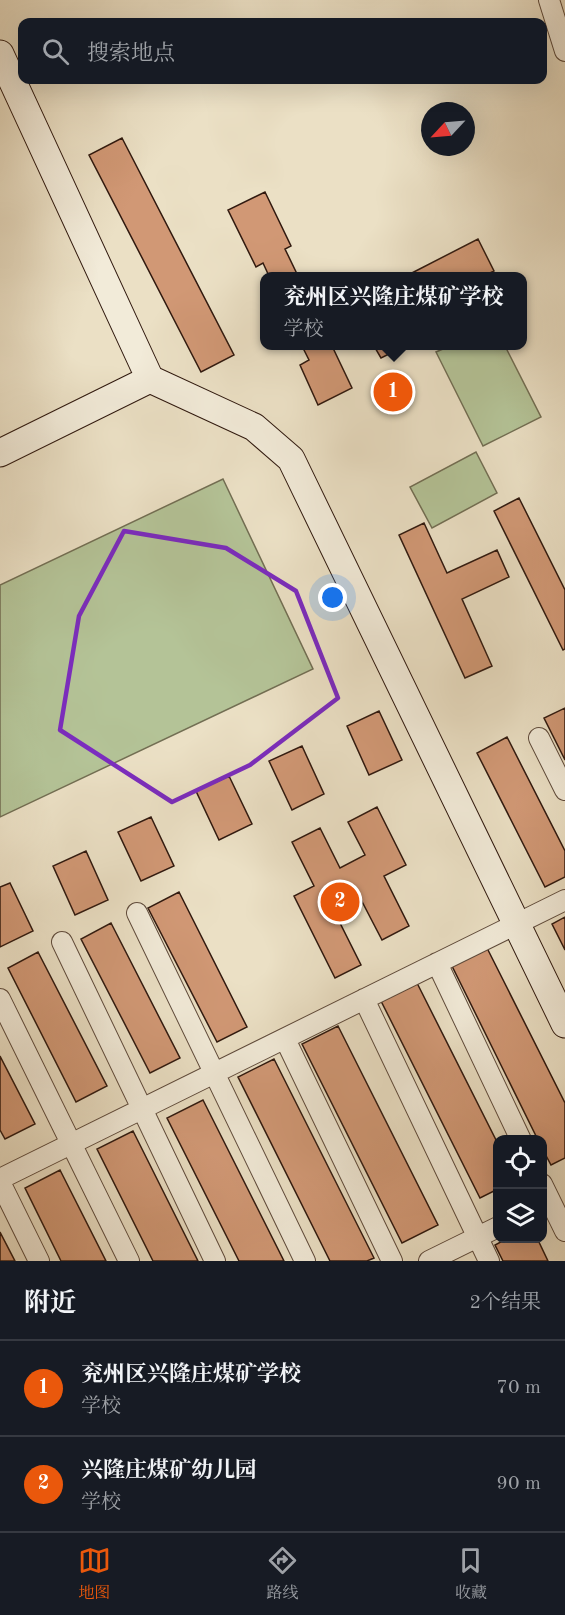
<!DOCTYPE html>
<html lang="zh">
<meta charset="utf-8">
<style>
body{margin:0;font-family:"Old Standard TT","Noto Serif SC",serif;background:#20242c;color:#f1f3f6}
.controls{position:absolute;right:18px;bottom:18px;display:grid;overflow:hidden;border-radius:12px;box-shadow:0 6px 24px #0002}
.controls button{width:54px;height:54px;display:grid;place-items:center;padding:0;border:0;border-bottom:2px solid #363941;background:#171b24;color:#f1f3f6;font:30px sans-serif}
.compass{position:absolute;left:421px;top:102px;width:54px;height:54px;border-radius:50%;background:#171b24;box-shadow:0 6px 24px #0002;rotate:244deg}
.you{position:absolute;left:333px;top:598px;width:21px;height:21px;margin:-15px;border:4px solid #fff;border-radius:50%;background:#1a73e8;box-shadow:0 0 0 9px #1a73e833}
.badge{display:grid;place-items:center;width:39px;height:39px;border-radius:50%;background:#ea580c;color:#fff;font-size:20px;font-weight:700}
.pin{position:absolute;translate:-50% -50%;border:3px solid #fff;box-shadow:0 2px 6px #0006}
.popup{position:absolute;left:260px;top:272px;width:267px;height:78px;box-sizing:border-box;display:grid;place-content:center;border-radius:12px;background:#171b24;filter:drop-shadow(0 2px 4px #0005);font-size:20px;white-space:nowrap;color:#9ea1a6}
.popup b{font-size:22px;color:#f1f3f6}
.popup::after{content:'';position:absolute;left:50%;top:100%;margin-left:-12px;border:12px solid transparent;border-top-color:#171b24}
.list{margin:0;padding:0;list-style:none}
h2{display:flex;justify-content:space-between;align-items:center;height:78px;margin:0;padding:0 24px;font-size:26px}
h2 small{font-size:20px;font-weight:400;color:#9ea1a6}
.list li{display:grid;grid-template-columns:39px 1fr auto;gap:18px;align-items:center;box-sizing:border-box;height:96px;padding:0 24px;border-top:2px solid #363941}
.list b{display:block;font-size:22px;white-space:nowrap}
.list p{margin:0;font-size:20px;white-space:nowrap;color:#9ea1a6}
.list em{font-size:20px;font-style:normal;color:#9ea1a6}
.icon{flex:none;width:33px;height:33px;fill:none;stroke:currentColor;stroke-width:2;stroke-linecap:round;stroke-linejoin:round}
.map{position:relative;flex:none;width:565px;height:1261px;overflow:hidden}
.search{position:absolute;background:#171b24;box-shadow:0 6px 24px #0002;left:18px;right:18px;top:18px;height:66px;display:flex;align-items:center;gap:15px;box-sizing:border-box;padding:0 21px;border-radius:12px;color:#9ea1a6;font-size:22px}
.sheet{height:270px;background:#171b24}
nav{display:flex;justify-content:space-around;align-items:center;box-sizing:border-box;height:84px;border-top:2px solid #363941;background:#171b24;font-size:16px;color:#9ea1a6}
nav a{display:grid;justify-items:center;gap:3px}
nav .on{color:#ea580c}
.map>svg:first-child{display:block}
.green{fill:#b4c397;stroke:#726e53;stroke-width:1.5}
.building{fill:#d19875;stroke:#30190f;stroke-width:1.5}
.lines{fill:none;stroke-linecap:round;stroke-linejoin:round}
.street-casing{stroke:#5f4b3c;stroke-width:22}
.secondary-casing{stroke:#30190f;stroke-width:29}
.street{stroke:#f2ebd9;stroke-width:20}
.secondary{stroke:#f2ebd9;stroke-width:27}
.marked{fill:none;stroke:#7b2cbf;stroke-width:4.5;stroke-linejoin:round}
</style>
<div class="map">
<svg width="565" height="1261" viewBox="0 0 565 1261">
<rect width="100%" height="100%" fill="#ebe0c5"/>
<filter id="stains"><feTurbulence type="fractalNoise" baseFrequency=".00333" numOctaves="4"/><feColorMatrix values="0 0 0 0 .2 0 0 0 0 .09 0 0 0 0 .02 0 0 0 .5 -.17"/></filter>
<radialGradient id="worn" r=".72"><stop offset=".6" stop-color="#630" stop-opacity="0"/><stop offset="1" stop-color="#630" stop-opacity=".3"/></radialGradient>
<!-- green -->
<path class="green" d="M450,346H505L541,417L483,446L436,352Z
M476,452L497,493L432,528L410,487Z
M223,479L313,669L0,817V585Z"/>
<!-- building -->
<path class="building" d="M122,138L234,355L201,372L89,155Z
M265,192L291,246L285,249L298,276H269L263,263L256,267L228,210Z
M478,239L494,271L484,276H406Z
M302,346H332L352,388L318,405L300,365L309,360Z
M374,346H405L381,358Z
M519,498L565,590V649L563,650L494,511Z
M424,523L447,573L497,550L509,577L462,599L492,666L465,678L399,535Z
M565,708V760L544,718Z
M379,711L402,760L369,775L347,726Z
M507,737L565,851V877L545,887L477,753Z
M302,746L324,794L292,810L269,761Z
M229,776L252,824L219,840L196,791Z
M377,807L406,865L384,876L409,926L382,940L357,892L331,905L361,965L335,978L294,896L314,886L292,842L320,828L340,868L365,855L348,822Z
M151,817L174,866L141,881L118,832Z
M86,851L108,900L75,915L53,866Z
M10,883L33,931L0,947V887Z
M179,892L247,1027L217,1042L148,908Z
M565,917V950L552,924Z
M111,923L180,1058L150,1073L81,939Z
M487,948L565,1103V1158L551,1165L542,1148V1140H538L452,966Z
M38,952L107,1086L76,1102L8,968Z
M416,981L498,1144V1189L480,1198L380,999Z
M338,1026L438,1225L402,1243L302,1044Z
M0,1056L35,1124L5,1139L0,1130Z
M274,1059L374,1258L367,1261H330L238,1077Z
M203,1100L284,1261H239L167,1118Z
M133,1131L198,1261H153L97,1149Z
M60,1170L106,1261H61L25,1188Z
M0,1232L15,1261H0Z
M508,1238H537L548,1261H503L495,1245Z"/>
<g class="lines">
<defs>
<path id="street" d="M549,0L565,51
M539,738L565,790
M137,913L305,1261
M62,942L215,1261
M437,963L521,1140
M0,999L129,1261
M364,999L489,1261
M285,1039L392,1261
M0,1179L565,900
M0,1182L39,1261
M542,1184L565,1231
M429,1261L498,1227"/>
<path id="secondary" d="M0,54L150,379L254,427L291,459L565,1024
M0,453L150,379"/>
</defs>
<!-- street casing -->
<use href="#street" class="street-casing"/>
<!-- secondary casing -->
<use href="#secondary" class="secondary-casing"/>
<!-- street -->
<use href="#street" class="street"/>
<!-- secondary -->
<use href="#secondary" class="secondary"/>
</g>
<!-- marked area -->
<path class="marked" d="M124,531L226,548L296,591L338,698L250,765L172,802L60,730L79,616Z"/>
<rect width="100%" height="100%" filter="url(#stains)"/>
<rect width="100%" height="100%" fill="url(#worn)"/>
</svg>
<div class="controls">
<button><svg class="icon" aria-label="locate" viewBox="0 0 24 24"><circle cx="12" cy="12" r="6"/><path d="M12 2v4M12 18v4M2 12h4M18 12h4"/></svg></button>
<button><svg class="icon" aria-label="layers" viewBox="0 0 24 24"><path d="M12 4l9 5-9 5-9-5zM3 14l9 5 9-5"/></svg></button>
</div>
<svg class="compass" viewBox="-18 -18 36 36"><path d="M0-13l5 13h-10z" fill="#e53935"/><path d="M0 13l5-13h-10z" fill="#9ea1a6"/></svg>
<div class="you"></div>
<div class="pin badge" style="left:393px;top:392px">1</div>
<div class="popup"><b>兖州区兴隆庄煤矿学校</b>学校</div>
<div class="pin badge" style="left:340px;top:902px">2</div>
<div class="search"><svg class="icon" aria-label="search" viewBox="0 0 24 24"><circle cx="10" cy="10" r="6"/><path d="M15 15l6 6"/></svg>搜索地点</div>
</div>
<section class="sheet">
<h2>附近<small>2个结果</small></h2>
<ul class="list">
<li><span class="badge">1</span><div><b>兖州区兴隆庄煤矿学校</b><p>学校</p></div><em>70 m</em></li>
<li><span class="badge">2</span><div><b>兴隆庄煤矿幼儿园</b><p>学校</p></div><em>90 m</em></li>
</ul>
</section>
<nav>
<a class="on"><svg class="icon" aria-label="map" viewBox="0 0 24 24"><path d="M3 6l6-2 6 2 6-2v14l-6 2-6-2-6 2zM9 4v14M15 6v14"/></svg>地图</a>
<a><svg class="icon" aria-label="directions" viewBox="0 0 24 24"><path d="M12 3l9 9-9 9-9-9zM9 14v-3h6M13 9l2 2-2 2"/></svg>路线</a>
<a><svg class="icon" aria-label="saved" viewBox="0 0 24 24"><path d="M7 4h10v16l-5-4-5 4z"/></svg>收藏</a>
</nav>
